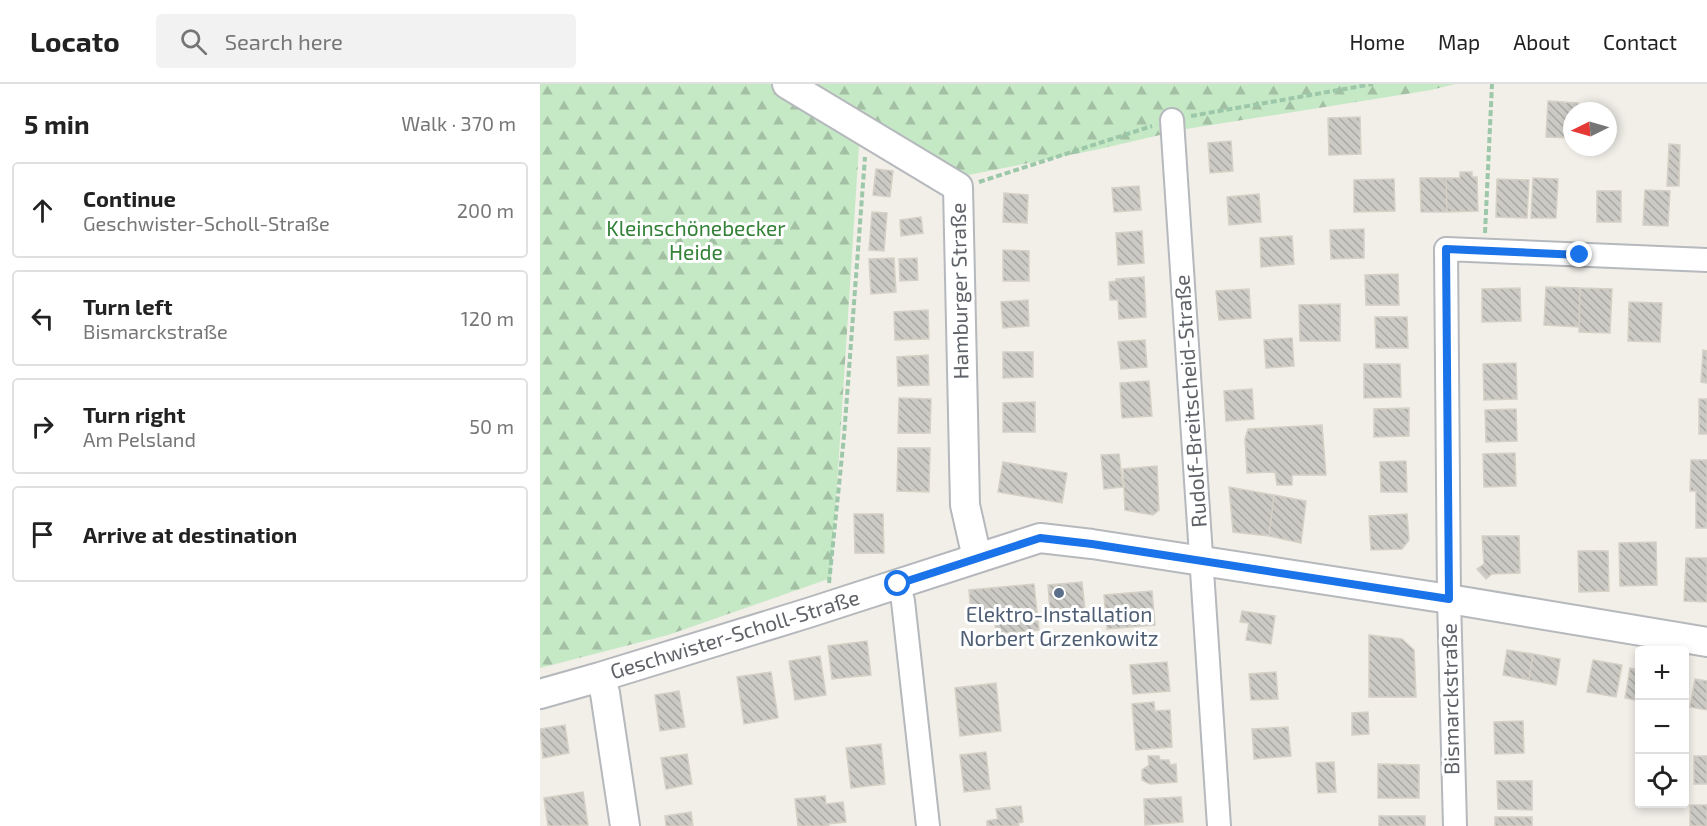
<!DOCTYPE html>
<meta charset="utf-8">
<style>
body{margin:0;font-family:"Exo 2",sans-serif;background:#f2f2f2;color:#222}
.controls{position:absolute;right:18px;bottom:18px;display:grid;overflow:hidden;border-radius:6px;box-shadow:0 3px 9px #0003}
.controls button{width:54px;height:54px;display:grid;place-items:center;padding:0;border:0;border-bottom:2px solid #e0e0e0;background:#fff;color:#222;font:30px sans-serif}
.compass{position:absolute;left:1023px;top:18px;width:54px;height:54px;border-radius:50%;background:#fff;box-shadow:0 3px 9px #0003;rotate:265deg}
.stop{position:absolute;width:18px;height:18px;margin:-14px;border:4px solid #1a73e8;border-radius:50%;background:#fff}
.stop.end{background:#1a73e8;border-color:#fff;box-shadow:0 2px 6px #0008}
.list{margin:0;padding:0;list-style:none}
h2{display:flex;justify-content:space-between;align-items:center;height:78px;margin:0;padding:0 24px;font-size:26px}
h2 small{font-size:20px;font-weight:400;color:#767676}
.list li{display:grid;grid-template-columns:39px 1fr auto;gap:18px;align-items:center;box-sizing:border-box;height:96px;margin:0 12px 12px;padding:0 12px;border:2px solid #e0e0e0;border-radius:6px}
.list b{display:block;font-size:22px;white-space:nowrap}
.list p{margin:0;font-size:20px;white-space:nowrap;color:#767676}
.list em{font-size:20px;font-style:normal;color:#767676}
.icon{flex:none;width:33px;height:33px;fill:none;stroke:currentColor;stroke-width:2;stroke-linecap:round;stroke-linejoin:round}
.map{position:relative;flex:none;width:1167px;height:742px;overflow:hidden}
header{display:flex;align-items:center;gap:36px;box-sizing:border-box;height:84px;padding:0 30px;background:#fff;border-bottom:2px solid #e0e0e0}
header strong{font-size:28px}
nav{display:flex;gap:33px;margin-inline-start:auto;font-size:21px}
.search{width:420px;height:54px;background:#f2f2f2;display:flex;align-items:center;gap:15px;box-sizing:border-box;padding:0 21px;border-radius:6px;color:#767676;font-size:22px}
main{display:flex}
aside{flex:1;background:#fff}
.map>svg:first-child{display:block}
.forest{fill:url(#forest-firs)}
.building{fill:url(#building-back-hatch);stroke:#d6d1c6;stroke-width:1.5}
.lines{fill:none;stroke-linecap:round;stroke-linejoin:round}
.minor-casing{stroke:#b5b8bc;stroke-width:26}
.tertiary-casing{stroke:#b5b8bc;stroke-width:32}
.path{stroke:#9cc7a9;stroke-width:4;stroke-dasharray:6 3;stroke-linecap:butt}
.minor{stroke:#fff;stroke-width:22}
.tertiary{stroke:#fff;stroke-width:28}
.route{stroke:#1a73e8;stroke-width:8}
.service-dot{fill:#5c6f8a;stroke:#fff;stroke-width:2}
.labels{text-anchor:middle;stroke-width:6;stroke-linejoin:round;paint-order:stroke}
.park-label{font-size:21px;fill:#348238;stroke:#fff}
.street-label{font-size:21px;fill:#5f6368;stroke:#fff}
.service-label{font-size:21px;fill:#4e5e75;stroke:#fff}
</style>
<header>
<strong>Locato</strong>
<div class="search"><svg class="icon" aria-label="search" viewBox="0 0 24 24"><circle cx="10" cy="10" r="6"/><path d="M15 15l6 6"/></svg>Search here</div>
<nav><a>Home</a><a>Map</a><a>About</a><a>Contact</a></nav>
</header>
<main>
<aside>
<h2>5 min<small>Walk · 370 m</small></h2>
<ul class="list">
<li><svg class="icon" aria-label="ahead" viewBox="0 0 24 24"><path d="M12 20V5M6 11l6-6 6 6"/></svg><div><b>Continue</b><p>Geschwister-Scholl-Straße</p></div><em>200 m</em></li>
<li><svg class="icon" aria-label="left" viewBox="0 0 24 24"><path d="M17 20v-9H6M10 6l-5 5 5 5"/></svg><div><b>Turn left</b><p>Bismarckstraße</p></div><em>120 m</em></li>
<li><svg class="icon" aria-label="right" viewBox="0 0 24 24"><path d="M7 20v-9h11M14 6l5 5-5 5"/></svg><div><b>Turn right</b><p>Am Pelsland</p></div><em>50 m</em></li>
<li><svg class="icon" aria-label="arrive" viewBox="0 0 24 24"><path d="M6 21V4h12l-3 4 3 4H6"/></svg><div><b>Arrive at destination</b></div></li>
</ul>
</aside>
<div class="map">
<svg width="1167" height="742" viewBox="0 0 1167 742">
<defs>
<pattern id="forest-firs" width="22" height="20" patternUnits="userSpaceOnUse" patternTransform="scale(1.5)"><rect width="22" height="20" fill="#c5e8c5"/><path d="M5 1l3.5 6h-7zM16 11l3.5 6h-7z" fill="#a3c0a4"/></pattern>
<pattern id="building-back-hatch" width="6" height="6" patternUnits="userSpaceOnUse" patternTransform="scale(1.5)"><rect width="6" height="6" fill="#cccac5"/><path d="M-1 5l2 2M0 0l6 6M5-1l2 2" fill="none" stroke="#a9a8a4"/></pattern>
</defs>
<rect width="100%" height="100%" fill="#f1efe8"/>
<!-- forest -->
<path class="forest" d="M0,0H915L891,6L646,45L555,66L423,92L343,40L319,62L291,494L128,551L0,584Z"/>
<!-- building -->
<path class="building" d="M1008,17L1038,19L1037,27H1032V54L1006,53Z
M820,33L821,70L789,71L788,34Z
M691,57L693,87L670,89L668,59Z
M1129,60L1140,61L1139,102H1127Z
M336,85L353,87L350,113L333,111Z
M920,88H932V93H937L938,127L907,128L906,94H920Z
M880,94H906L907,128H881Z
M993,94L1018,95L1016,134H991Z
M854,95L855,127L814,128V96Z
M957,95L989,96L987,134L956,133Z
M599,102L601,126L574,128L572,104Z
M1105,106L1130,107L1128,142L1103,141Z
M1057,107H1081V138H1057Z
M464,109L488,111L487,139L463,138Z
M719,110L721,138L689,141L687,113Z
M332,128L347,129L344,167L329,166Z
M381,133L383,149L361,152L360,136Z
M824,145V174L791,175L790,146Z
M602,147L604,179L578,181L576,149Z
M752,152L754,180L721,183L720,154Z
M463,166L489,167V197H463Z
M354,174L356,208L331,210L329,175Z
M377,174L378,196L360,197L359,175Z
M858,190L859,221H826L825,191Z
M604,193L606,233L579,235L578,216H570L569,198L576,197V195Z
M1006,203L1040,204L1039,243L1004,241Z
M980,204L981,237L942,238V205Z
M1040,204L1072,205L1070,249L1039,248Z
M709,205L711,234L679,236L676,207Z
M488,216L489,242L463,244L461,218Z
M1089,218L1122,219L1120,258L1088,257Z
M800,220V257H760L759,221Z
M388,226L389,255L355,256L354,228Z
M835,233H867L868,264H836Z
M752,254L754,282L726,284L724,256Z
M605,256L607,283L581,285L578,258Z
M1163,266L1167,267V299L1161,298Z
M463,268H493V293L463,294Z
M388,271L389,301L358,302L357,273Z
M976,279L977,315L944,316L943,280Z
M824,280H860L861,313L824,314Z
M609,297L612,332L582,334L580,299Z
M712,305L714,335L686,337L684,307Z
M359,314L391,315L390,349H358Z
M1159,315H1167V350H1159Z
M495,318V348H463V319Z
M869,324V352L834,353V325Z
M976,325L977,357L946,358L945,326Z
M782,341L786,391H752V401H737L735,388L707,389L705,355L708,345Z
M358,364H390L389,408L357,407Z
M975,369L976,402L944,403L943,370Z
M579,370L583,403L564,405L561,371Z
M1151,376H1167V444H1156V407H1150Z
M866,377L867,408H841L840,378Z
M463,378L527,389L522,419L458,408Z
M617,382L619,426L613,431L585,426L583,385Z
M689,403L734,411L729,452L693,448Z
M734,411L766,417L761,459L729,452Z
M314,430H343L344,469H315Z
M867,430L869,456L862,465L831,466L829,432Z
M942,452H979L980,489L952,490L946,495L937,485L944,480Z
M1116,458L1117,501L1080,502L1079,459Z
M1038,467H1068L1069,507L1039,508Z
M1146,474H1167V518L1144,517Z
M542,498L546,535L511,538L508,501Z
M494,500L499,546L456,550L454,529L431,531L429,506Z
M612,507L615,541L567,545L564,511Z
M702,527L735,532L731,560L706,556L709,539L700,538Z
M829,551L862,555L874,566L876,613H829Z
M327,557L331,591L292,595L288,562Z
M967,566L993,570L989,596L963,591Z
M993,570L1020,575L1016,601L989,596Z
M280,572L286,611L255,616L249,577Z
M1053,576L1082,581L1076,613L1047,608Z
M627,578L630,607L593,610L590,581Z
M1090,584L1100,586V617L1085,614Z
M231,588L238,634L204,640L197,593Z
M736,588L738,615L711,616L709,590Z
M1155,595L1167,597V626L1150,623Z
M456,599L461,647L420,652L415,604Z
M139,607L145,643L120,647L115,611Z
M614,618L615,627L630,626L632,663L596,666L592,620Z
M828,628L829,650L812,651V629Z
M983,637L984,669L955,670L954,638Z
M25,641L29,669L3,674L0,645Z
M748,643L751,672L714,675L712,645Z
M341,660L345,700L311,704L306,664Z
M446,668L450,705L424,708L420,671Z
M147,670L152,700L126,705L121,674Z
M608,672H619L620,676H629L630,681L636,680L637,698L610,700L602,696V686L609,681Z
M1154,672H1167V700H1154Z
M794,678L796,708L778,709L776,679Z
M838,680L879,681V714H838Z
M957,697H992V726L958,725Z
M43,708L48,741L8,742L4,714Z
M285,712L286,720L303,718L306,738L288,740L289,742H258L255,715Z
M641,713L643,738L605,741L604,715Z
M1150,721H1167V742H1150Z
M481,722L483,738L478,739L479,742H447V737L458,735L456,725Z
M151,728L153,742H126L125,732Z
M839,732H885V742H839Z
M955,733H992V742H955Z"/>
<g class="lines">
<defs>
<path id="minor" d="M632,36L679,742
M358,500L363,517L388,742
M915,742L909,515L906,165L1167,176"/>
<path id="tertiary" d="M247,0L418,103L425,421L437,474
M60,593L65,609L85,742
M0,610L60,593L268,529L500,454L552,460L909,515L1167,558"/>
</defs>
<!-- minor casing -->
<use href="#minor" class="minor-casing"/>
<!-- tertiary casing -->
<use href="#tertiary" class="tertiary-casing"/>
<!-- path -->
<path class="path" d="M651,32L833,0
M439,98L612,42
M945,149L952,0
M289,499L304,352L325,73"/>
<!-- minor -->
<use href="#minor" class="minor"/>
<!-- tertiary -->
<use href="#tertiary" class="tertiary"/>
</g>
<g class="lines">
<!-- route -->
<path class="route" d="M358,500L500,454L552,460L909,515L906,165L1040,171"/>
</g>
<!-- markers -->
<circle class="service-dot" cx="519" cy="509" r="6"/>
<g class="labels">
<!-- park labels -->
<g class="park-label">
<text x="156" y="152">Kleinschönebecker<tspan x="156" dy="24">Heide</tspan></text>
</g>
<!-- street labels -->
<g class="street-label">
<text transform="translate(420 207) rotate(-91)" y="7">Hamburger Straße</text>
<text transform="translate(651 317) rotate(-94)" y="7">Rudolf-Breitscheid-Straße</text>
<text transform="translate(195 551) rotate(-17)" y="7">Geschwister-Scholl-Straße</text>
<text transform="translate(911 615) rotate(-91)" y="7">Bismarckstraße</text>
</g>
<!-- service labels -->
<g class="service-label">
<text x="519" y="538">Elektro-Installation<tspan x="519" dy="24">Norbert Grzenkowitz</tspan></text>
</g>
</g>
</svg>
<div class="controls">
<button>+</button>
<button>−</button>
<button><svg class="icon" aria-label="locate" viewBox="0 0 24 24"><circle cx="12" cy="12" r="6"/><path d="M12 2v4M12 18v4M2 12h4M18 12h4"/></svg></button>
</div>
<svg class="compass" viewBox="-18 -18 36 36"><path d="M0-13l5 13h-10z" fill="#e53935"/><path d="M0 13l5-13h-10z" fill="#767676"/></svg>
<div class="stop" style="left:358px;top:500px"></div>
<div class="stop end" style="left:1040px;top:171px"></div>
</div>
</main>
